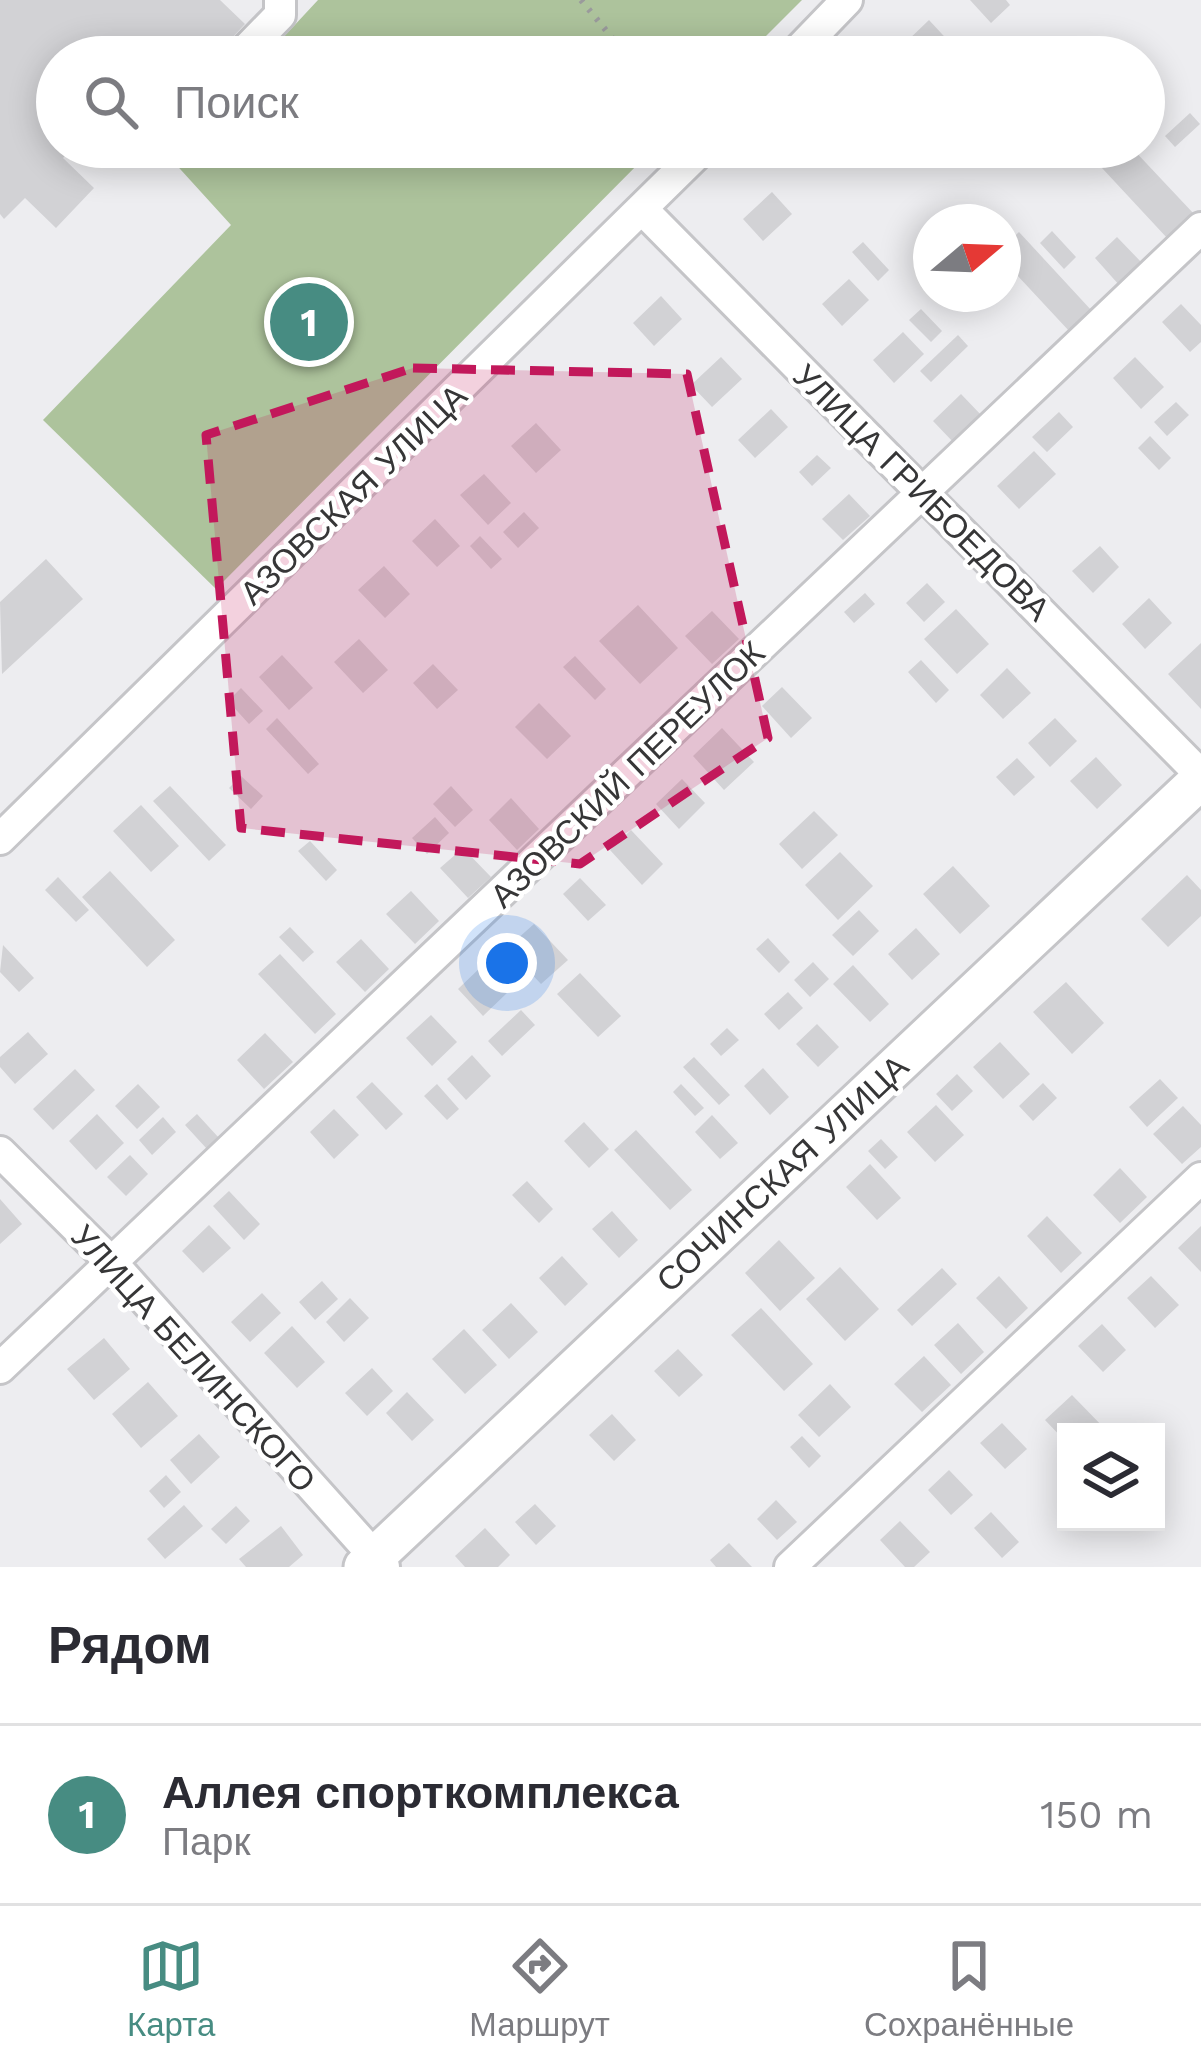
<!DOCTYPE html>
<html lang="ru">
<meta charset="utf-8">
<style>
body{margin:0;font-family:"Work Sans",sans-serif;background:#f7f7f7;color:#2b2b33}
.controls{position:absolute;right:36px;bottom:36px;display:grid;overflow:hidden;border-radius:0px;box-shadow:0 6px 30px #0003}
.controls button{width:108px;height:108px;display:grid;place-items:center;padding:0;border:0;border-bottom:3px solid #e1e1e2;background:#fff;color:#2b2b33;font:60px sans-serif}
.compass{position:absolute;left:913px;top:204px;width:108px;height:108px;border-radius:50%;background:#fff;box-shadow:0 6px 30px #0003;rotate:71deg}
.you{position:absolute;left:507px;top:963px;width:42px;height:42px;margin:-30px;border:9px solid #fff;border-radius:50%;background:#1a73e8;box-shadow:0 0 0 18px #1a73e833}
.badge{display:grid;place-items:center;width:78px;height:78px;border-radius:50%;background:#478c82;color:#fff;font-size:39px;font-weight:700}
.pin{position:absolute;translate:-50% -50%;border:6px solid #fff;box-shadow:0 3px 12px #0006}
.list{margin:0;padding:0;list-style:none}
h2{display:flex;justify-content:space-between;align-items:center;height:156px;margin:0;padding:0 48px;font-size:51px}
h2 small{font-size:39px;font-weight:400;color:#7c7c81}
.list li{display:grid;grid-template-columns:78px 1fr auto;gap:36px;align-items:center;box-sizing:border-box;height:180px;padding:0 48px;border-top:3px solid #e1e1e2}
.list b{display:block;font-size:45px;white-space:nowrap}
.list p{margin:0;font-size:39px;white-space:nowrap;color:#7c7c81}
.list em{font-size:39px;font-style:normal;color:#7c7c81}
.icon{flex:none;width:66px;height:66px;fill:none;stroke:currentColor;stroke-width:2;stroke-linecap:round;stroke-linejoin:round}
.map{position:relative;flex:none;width:1201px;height:1567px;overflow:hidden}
.search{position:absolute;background:#fff;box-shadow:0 6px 30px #0003;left:36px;right:36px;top:36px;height:132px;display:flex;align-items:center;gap:30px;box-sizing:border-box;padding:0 42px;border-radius:66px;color:#7c7c81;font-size:45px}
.sheet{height:336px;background:#fff}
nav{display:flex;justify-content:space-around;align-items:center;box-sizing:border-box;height:168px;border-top:3px solid #e1e1e2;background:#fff;font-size:33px;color:#7c7c81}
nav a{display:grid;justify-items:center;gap:6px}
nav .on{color:#478c82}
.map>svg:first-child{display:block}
.green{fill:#adc39c}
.building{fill:#d2d2d5}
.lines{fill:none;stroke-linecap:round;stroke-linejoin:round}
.minor-casing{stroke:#c5c5c8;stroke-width:36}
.major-casing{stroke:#c5c5c8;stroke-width:45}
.path{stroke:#9a9a9c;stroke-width:6;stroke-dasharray:3 9;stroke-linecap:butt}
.minor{stroke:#fff;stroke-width:30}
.major{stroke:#fff;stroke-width:39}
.marked{fill:#c2185b;fill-opacity:0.2;stroke:#c2185b;stroke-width:9;stroke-dasharray:24 15;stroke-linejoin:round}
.labels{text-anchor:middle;stroke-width:9;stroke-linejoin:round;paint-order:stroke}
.street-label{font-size:33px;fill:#363637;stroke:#fff}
</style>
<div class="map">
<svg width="1201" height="1567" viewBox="0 0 1201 1567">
<rect width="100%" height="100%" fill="#ededf0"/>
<!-- green -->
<path class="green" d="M318,0H802L745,57H265Z
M182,147H655L216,589L43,420L231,225L171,159Z"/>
<!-- building -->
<path class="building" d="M0,0H220L245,24L214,57H195L176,39L159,57H57V147H73L63,158L94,188L56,228L25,198L4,219L0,214Z
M970,0H1006L1010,5L991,23Z
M929,20L954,47L942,57H916L904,44Z
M1190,113L1200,124L1175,147L1165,136Z
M1125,147H1131L1194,214L1168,239L1102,168Z
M772,192L792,214L763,241L743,219Z
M1052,231L1076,257L1064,269L1040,243Z
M1019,232L1092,311L1070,332L1003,260V247Z
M1117,237L1143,264L1120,286L1095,258Z
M863,242L889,270L878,281L852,252Z
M849,279L869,300L842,326L822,304Z
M661,296L682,319L654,346L633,323Z
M1181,304L1201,325V342L1190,352L1162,322Z
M921,309L942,331L931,342L909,320Z
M903,332L924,354L894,383L873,360Z
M958,335L968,346L931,382L920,371Z
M721,357L742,379L712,407L691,385Z
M1135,357L1164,387L1141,409L1113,378Z
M961,394L983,417L954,443L933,421Z
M1176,402L1189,415L1167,436L1154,422Z
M771,409L788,427L755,458L738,440Z
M1059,412L1073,427L1047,452L1032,437Z
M536,423L561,450L536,473L511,446Z
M1150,436L1171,458L1159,470L1138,448Z
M1034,451L1056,474L1019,509L997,486Z
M817,455L831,468L812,486L799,472Z
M484,474L511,503L488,525L460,495Z
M849,494L870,516L843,540L822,519Z
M524,512L539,528L518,548L503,532Z
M435,519L460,546L437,567L412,541Z
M480,536L502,559L491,569L470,546Z
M1100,546L1119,567L1093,593L1072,571Z
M46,559L83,599L2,674L0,602Z
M384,566L410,594L385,618L358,590Z
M927,583L945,602L924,622L906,603Z
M865,593L875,604L854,623L844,612Z
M1149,598L1172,623L1145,649L1122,624Z
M638,605L678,648L640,684L599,641Z
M956,609L989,644L957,674L924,639Z
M712,611L739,639L712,664L685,636Z
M359,639L388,670L363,693L334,662Z
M1201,643V709L1168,674Z
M282,655L313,688L289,710L259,677Z
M575,656L606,689L595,700L563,667Z
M921,660L949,690L936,703L908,672Z
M433,664L458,690L437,709L413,683Z
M1007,668L1031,693L1003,719L980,695Z
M782,687L812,718L791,738L762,706Z
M241,688L263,711L249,724L228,701Z
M539,703L571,736L547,759L515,727Z
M277,718L319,764L308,774L266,729Z
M1055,718L1077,741L1050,767L1028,743Z
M722,728L754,762L724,790L693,756Z
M1096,757L1122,785L1097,809L1070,781Z
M1017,758L1035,777L1014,796L996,777Z
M241,776L263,796L251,809L229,788Z
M682,779L705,803L679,829L656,804Z
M170,786L226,845L209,861L153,801Z
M451,786L473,810L455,827L433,804Z
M511,798L539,829L517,850L489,820Z
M141,805L179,846L151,872L113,831Z
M814,811L838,835L802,869L779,844Z
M435,817L449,833L427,854L412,838Z
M631,830L663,864L642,885L610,850Z
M310,841L337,870L326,881L298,851Z
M463,848L491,877L468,898L440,868Z
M840,852L873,886L838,920L805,885Z
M953,866L990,906L960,934L923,894Z
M110,871L175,940L147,967L82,897Z
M1187,875L1201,890V916L1168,947L1141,919Z
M58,877L89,910L76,922L45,890Z
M580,878L606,905L588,921L563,894Z
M411,891L439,921L415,944L386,914Z
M859,910L879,931L853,956L832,935Z
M534,924L568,960L541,984L507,948Z
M290,927L314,952L303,962L279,937Z
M916,928L940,954L912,980L888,954Z
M768,938L790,962L779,973L756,949Z
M361,939L389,969L365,992L336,962Z
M3,945L34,978L19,992L0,972Z
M280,954L336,1014L315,1034L258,974Z
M813,962L829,979L810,997L794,980Z
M483,965L508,992L483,1016L458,989Z
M853,965L889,1004L870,1022L833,984Z
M580,973L621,1016L598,1037L557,994Z
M1066,982L1104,1023L1072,1054L1033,1012Z
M788,992L803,1008L779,1030L764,1014Z
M521,1010L535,1025L502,1056L488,1041Z
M431,1015L457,1042L432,1066L406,1038Z
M817,1024L839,1047L818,1067L796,1044Z
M727,1028L739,1040L721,1056L710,1044Z
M28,1032L48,1054L15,1084L0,1067V1057Z
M265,1033L293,1062L264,1089L237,1060Z
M1000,1042L1030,1074L1003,1099L973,1067Z
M472,1055L491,1076L466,1100L447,1079Z
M694,1057L730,1095L719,1105L683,1067Z
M763,1068L789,1097L770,1115L744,1086Z
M75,1069L95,1090L53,1130L33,1109Z
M957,1074L973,1091L952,1111L936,1094Z
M1160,1079L1178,1098L1147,1127L1129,1107Z
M372,1082L403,1114L386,1130L356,1097Z
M1043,1083L1057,1098L1033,1121L1019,1106Z
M138,1084L160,1107L137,1129L115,1106Z
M437,1084L459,1109L447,1120L424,1096Z
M681,1084L704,1108L695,1116L673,1092Z
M936,1105L964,1135L935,1162L907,1132Z
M1183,1106L1201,1125V1147L1182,1164L1153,1134Z
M334,1109L359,1135L334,1159L310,1132Z
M97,1114L124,1143L96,1170L69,1141Z
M197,1114L219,1138L207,1149L185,1125Z
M712,1115L738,1143L720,1159L695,1132Z
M163,1117L176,1132L152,1155L139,1140Z
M584,1122L609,1149L589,1168L564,1141Z
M636,1130L692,1190L670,1210L614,1150Z
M881,1139L898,1157L885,1169L868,1151Z
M130,1155L148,1174L126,1196L107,1177Z
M870,1164L901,1198L877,1220L846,1187Z
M1120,1168L1147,1197L1120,1223L1093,1195Z
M527,1181L553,1209L539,1223L512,1195Z
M229,1191L260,1224L244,1240L213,1206Z
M0,1199L22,1224L0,1244Z
M612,1211L638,1240L619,1258L592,1229Z
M1047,1216L1082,1253L1061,1273L1027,1236Z
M209,1225L231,1248L203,1273L182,1251Z
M1201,1226V1272L1178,1248Z
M779,1240L815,1278L780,1311L745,1273Z
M562,1256L588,1284L565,1306L539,1278Z
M840,1267L879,1309L845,1341L806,1299Z
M942,1268L957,1284L912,1326L897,1310Z
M999,1276L1028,1308L1006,1329L976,1298Z
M1151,1276L1179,1305L1155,1328L1127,1298Z
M322,1281L338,1299L315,1320L299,1302Z
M262,1293L281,1313L250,1342L231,1322Z
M350,1298L369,1318L344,1342L326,1322Z
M511,1303L538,1332L509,1359L482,1330Z
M761,1308L813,1364L784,1391L731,1335Z
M958,1323L984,1352L961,1374L934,1345Z
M1102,1324L1126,1350L1103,1372L1078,1346Z
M292,1326L325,1362L297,1388L264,1353Z
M464,1329L497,1365L465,1394L432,1359Z
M104,1338L130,1369L94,1400L67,1369Z
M678,1349L703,1375L679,1397L654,1371Z
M924,1356L951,1385L922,1412L894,1384Z
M372,1368L393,1391L367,1416L345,1393Z
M148,1382L178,1416L141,1448L112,1414Z
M830,1384L851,1407L819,1437L798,1415Z
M407,1392L434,1420L412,1441L386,1413Z
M1072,1395L1108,1432H1066V1442L1045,1420Z
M612,1414L636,1440L614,1461L589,1435Z
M1002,1423L1027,1449L1005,1469L980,1443Z
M199,1434L220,1457L191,1484L170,1460Z
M802,1436L821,1456L809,1468L790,1447Z
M949,1470L973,1495L951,1515L928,1490Z
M166,1475L181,1492L164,1508L149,1491Z
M776,1500L797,1522L777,1540L757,1519Z
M535,1504L556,1526L536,1545L515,1522Z
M184,1505L203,1526L165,1559L147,1539Z
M236,1506L250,1521L226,1544L211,1529Z
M991,1512L1019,1542L1002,1558L974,1528Z
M900,1521L930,1552L914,1567H905L880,1540Z
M281,1526L303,1555L289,1567H246L239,1559Z
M485,1528L510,1555L498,1567H465L455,1556Z
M729,1543L752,1567H716L710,1560Z"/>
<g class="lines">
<defs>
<path id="minor" d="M239,57L280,15V0
M792,57L847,0
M643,210L1201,775
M0,839L704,147
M0,1152L113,1264L384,1567
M0,1368L1201,228
M790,1567L1201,1178"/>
<path id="major" d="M364,1567L1201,779"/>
</defs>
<!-- minor casing -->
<use href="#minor" class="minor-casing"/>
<!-- major casing -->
<use href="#major" class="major-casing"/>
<!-- path -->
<path class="path" d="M581,0L628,57"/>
<!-- minor -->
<use href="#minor" class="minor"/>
<!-- major -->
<use href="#major" class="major"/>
</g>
<!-- marked area -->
<path class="marked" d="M413,368L687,374L768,738L580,864L241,828L206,435Z"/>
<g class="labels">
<!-- street labels -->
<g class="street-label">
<text transform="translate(922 492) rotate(45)" y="12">УЛИЦА ГРИБОЕДОВА</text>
<text transform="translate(353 494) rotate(-44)" y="12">АЗОВСКАЯ УЛИЦА</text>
<text transform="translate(627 774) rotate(-44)" y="12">АЗОВСКИЙ ПЕРЕУЛОК</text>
<text transform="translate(782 1173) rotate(-43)" y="12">СОЧИНСКАЯ УЛИЦА</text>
<text transform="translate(194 1358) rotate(48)" y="12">УЛИЦА БЕЛИНСКОГО</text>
</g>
</g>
</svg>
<div class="controls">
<button><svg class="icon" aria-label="layers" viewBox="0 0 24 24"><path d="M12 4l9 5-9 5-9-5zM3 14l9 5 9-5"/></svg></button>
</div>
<svg class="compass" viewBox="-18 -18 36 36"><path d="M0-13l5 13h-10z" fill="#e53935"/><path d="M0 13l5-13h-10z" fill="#7c7c81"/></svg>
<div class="you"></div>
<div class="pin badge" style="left:309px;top:322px">1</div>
<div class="search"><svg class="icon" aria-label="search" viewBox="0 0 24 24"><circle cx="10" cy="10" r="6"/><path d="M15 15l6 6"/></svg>Поиск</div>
</div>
<section class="sheet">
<h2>Рядом<small></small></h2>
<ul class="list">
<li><span class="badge">1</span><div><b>Аллея спорткомплекса</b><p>Парк</p></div><em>150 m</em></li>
</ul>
</section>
<nav>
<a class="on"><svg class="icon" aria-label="map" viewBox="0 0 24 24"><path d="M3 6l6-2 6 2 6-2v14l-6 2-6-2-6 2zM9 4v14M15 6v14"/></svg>Карта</a>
<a><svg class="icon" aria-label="directions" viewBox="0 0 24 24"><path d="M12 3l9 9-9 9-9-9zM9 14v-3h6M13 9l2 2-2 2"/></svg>Маршрут</a>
<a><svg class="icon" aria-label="saved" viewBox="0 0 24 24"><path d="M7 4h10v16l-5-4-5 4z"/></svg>Сохранённые</a>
</nav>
